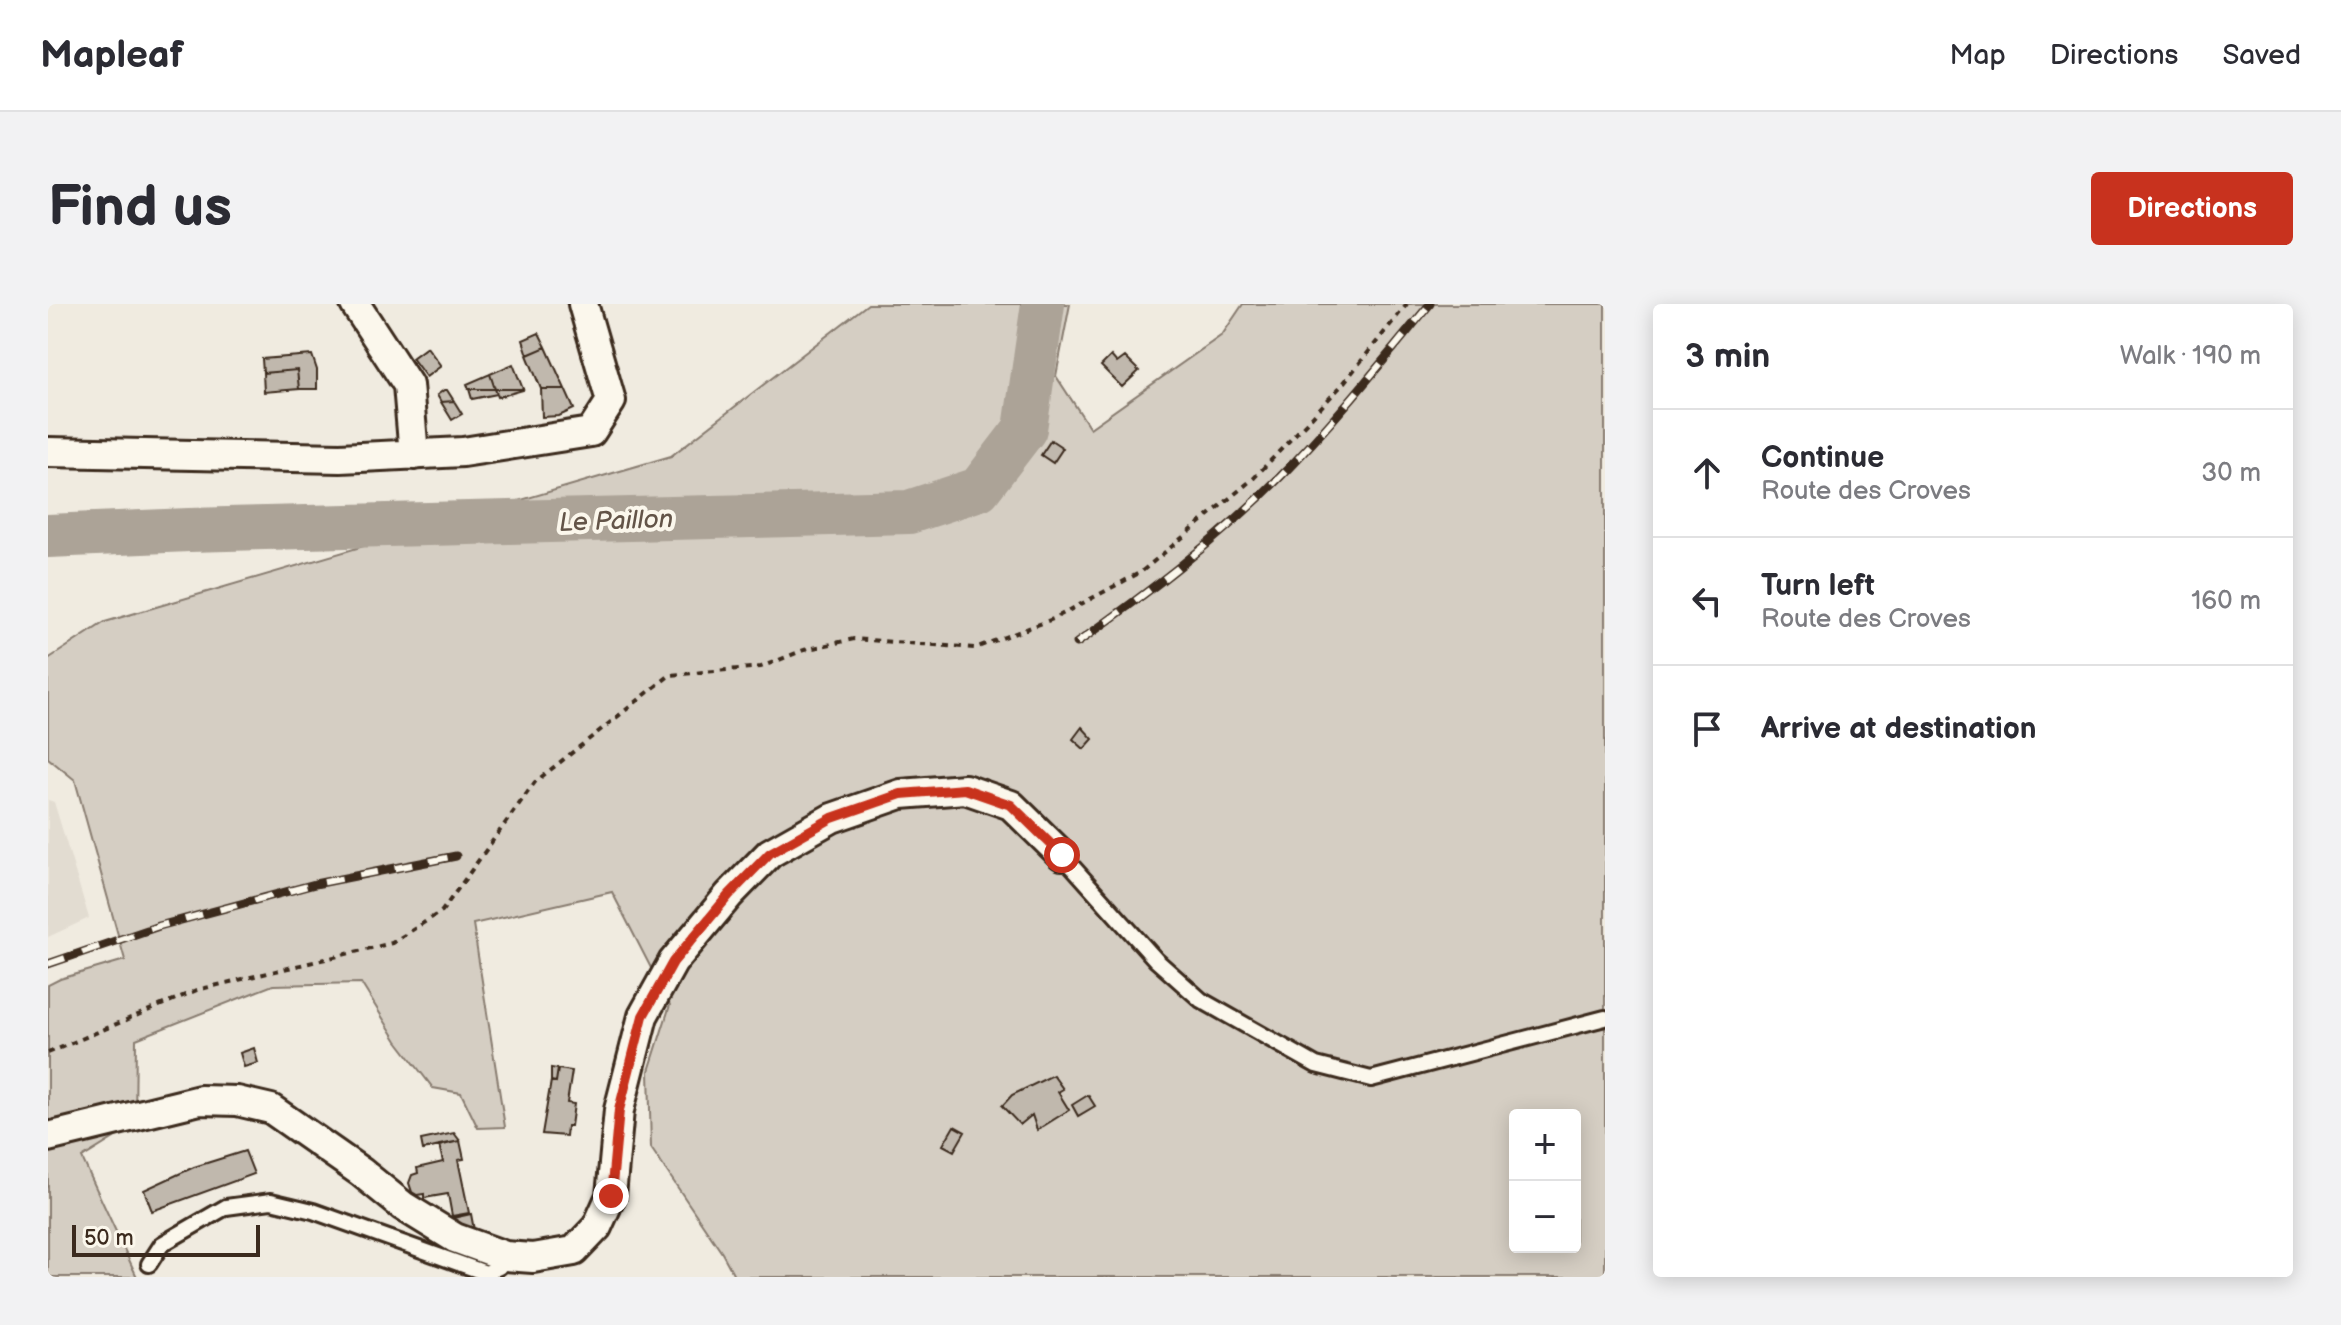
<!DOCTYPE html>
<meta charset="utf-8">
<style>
body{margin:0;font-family:"Balsamiq Sans",sans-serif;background:#f2f2f3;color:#2b2b33}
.controls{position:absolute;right:24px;bottom:24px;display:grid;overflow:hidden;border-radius:8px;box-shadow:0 4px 20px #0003}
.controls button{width:72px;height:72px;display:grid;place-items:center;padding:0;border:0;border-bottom:2px solid #e1e1e2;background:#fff;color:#2b2b33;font:40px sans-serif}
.scale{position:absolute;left:24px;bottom:20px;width:188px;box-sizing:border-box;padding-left:8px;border:4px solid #3b2a1e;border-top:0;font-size:22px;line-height:28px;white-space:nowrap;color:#3b2a1e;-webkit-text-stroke:6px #fbf7ec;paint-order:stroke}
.stop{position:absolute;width:24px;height:24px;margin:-18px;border:6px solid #c8321e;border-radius:50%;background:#fff}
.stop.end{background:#c8321e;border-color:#fff;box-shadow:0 2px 8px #0008}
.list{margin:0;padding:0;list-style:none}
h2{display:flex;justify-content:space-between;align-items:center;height:104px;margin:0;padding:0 32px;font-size:34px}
h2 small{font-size:26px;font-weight:400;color:#7c7c81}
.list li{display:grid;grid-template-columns:52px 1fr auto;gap:24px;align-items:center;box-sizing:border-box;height:128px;padding:0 32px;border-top:2px solid #e1e1e2}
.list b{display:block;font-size:30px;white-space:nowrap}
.list p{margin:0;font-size:26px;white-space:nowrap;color:#7c7c81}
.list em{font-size:26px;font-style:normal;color:#7c7c81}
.icon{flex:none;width:44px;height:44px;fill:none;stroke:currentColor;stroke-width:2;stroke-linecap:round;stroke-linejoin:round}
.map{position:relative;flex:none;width:1557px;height:973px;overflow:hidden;border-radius:8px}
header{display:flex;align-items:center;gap:48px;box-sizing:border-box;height:112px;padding:0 40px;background:#fff;border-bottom:2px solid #e1e1e2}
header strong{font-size:38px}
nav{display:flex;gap:44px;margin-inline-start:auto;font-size:28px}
.intro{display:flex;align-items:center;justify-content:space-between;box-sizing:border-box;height:192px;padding:0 48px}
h1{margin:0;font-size:56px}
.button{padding:20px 36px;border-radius:8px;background:#c8321e;color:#fff;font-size:28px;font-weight:700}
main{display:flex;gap:48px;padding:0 48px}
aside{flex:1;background:#fff;border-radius:8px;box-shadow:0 4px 20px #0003}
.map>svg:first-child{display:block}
.built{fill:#e2dcd1}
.green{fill:#d5cec3;stroke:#887c70;stroke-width:2;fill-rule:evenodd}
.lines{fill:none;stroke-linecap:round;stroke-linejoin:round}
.river{stroke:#aca397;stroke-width:44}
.building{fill:#c0b8ad;stroke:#3b2a1e;stroke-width:2}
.lane-casing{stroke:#3b2a1e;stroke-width:20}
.street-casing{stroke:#3b2a1e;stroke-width:34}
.path{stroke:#3b2a1e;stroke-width:4;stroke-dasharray:6 6;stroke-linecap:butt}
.lane{stroke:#fbf7ec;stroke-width:14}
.street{stroke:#fbf7ec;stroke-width:28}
.rail-casing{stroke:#3b2a1e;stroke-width:9}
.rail{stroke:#fbf7ec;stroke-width:6;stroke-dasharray:18;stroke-linecap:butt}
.route{stroke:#c8321e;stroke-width:10}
.labels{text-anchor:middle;stroke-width:8;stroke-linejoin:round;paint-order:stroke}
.water-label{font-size:26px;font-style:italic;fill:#635448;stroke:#fbf7ec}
</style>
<header>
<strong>Mapleaf</strong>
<nav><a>Map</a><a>Directions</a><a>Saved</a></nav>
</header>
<div class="intro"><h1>Find us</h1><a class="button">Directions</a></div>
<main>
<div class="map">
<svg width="1557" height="973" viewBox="0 0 1557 973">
<rect width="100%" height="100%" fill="#f0ebe0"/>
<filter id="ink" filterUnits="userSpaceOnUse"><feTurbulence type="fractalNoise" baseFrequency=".0125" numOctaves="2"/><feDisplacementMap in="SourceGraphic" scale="16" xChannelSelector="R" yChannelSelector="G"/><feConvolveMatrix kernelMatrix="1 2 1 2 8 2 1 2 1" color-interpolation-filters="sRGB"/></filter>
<g filter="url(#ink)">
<!-- built -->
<path class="built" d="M0,496L6,498L41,614L0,633Z"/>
<!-- green -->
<path class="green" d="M820,0H1022L1008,72L1042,124L1174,31L1195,0H1557V973H687L674,949L603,844L601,767L622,701L564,588L425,620L457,823L430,824L413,789L385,784L349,737L313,679L225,681L88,735L87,821L34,854L89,973H0V681L12,675L77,656L27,476L0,454V355L57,318L623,152ZM1467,811H1527V943H1467Z"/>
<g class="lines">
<!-- river -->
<path class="river" d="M0,232L141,226L861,208L931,185L977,125L995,0"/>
</g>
<!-- building -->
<path class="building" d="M491,29L498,43L480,51L475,36Z
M379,43L393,62L378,73L364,54Z
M498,43L517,85H493L479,51Z
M264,51L269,66V85H251L249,66L215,69L214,55Z
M1063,52L1069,59L1077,53L1091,67L1074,83L1053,62Z
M465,60L475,85H447L442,70Z
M249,66L251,85L216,88L215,69Z
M442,70L447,85H421L419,80Z
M421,85H447L449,90L424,95Z
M447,85H475V86L450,93Z
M493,85H517L526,105L511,112L494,113Z
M396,86H399L406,97L393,98L389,91Z
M406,97L414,110L404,116L393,98Z
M1003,136L1015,144L1005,159L993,151Z
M1034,423L1045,435L1036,445L1025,435Z
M206,744L210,759L196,763L192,749Z
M503,764L510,765L508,778L503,777Z
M510,765L524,767L519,799L526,800L523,822H519L518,832L494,830L503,777L508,778Z
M1005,771L1015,785L1010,788L1021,806L989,826L984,811L972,821L954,802L964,791Z
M1040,791L1047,802L1030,812L1024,801Z
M906,822L917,828L906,847L895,841Z
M406,829L412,837L375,846L373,836Z
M412,837L416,855L410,856L421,909L404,912L400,890L376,894V890L369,891L364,888L361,879L364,871L370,869L369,864L395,858L391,841Z
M197,847L206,870L104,907L96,886L146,863Z
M423,910L426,926L408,930L405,914Z"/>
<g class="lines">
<defs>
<path id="lane" d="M1014,551L1108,656L1153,696L1268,761L1323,775L1557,714
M101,960L114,940L178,903L223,897L265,907L438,969L451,963L457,952"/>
<path id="street" d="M307,0L360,81L366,151
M0,148L292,154L415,148L543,128L563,97L535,0
M0,833L152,796L189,797L223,805L313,868L355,902L407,934L457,952L485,954L526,947L549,923L563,892L571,806L595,712L625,658L681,591L722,549L784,514L853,490L917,485L963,501L1014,551"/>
</defs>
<!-- lane casing -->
<use href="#lane" class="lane-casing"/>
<!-- street casing -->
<use href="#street" class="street-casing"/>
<!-- path -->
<path class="path" d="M0,749L149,686L344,639L394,607L487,478L622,371L713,363L756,346L806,335L927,344L1005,315L1093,268L1206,174L1294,81L1359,0"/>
<!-- lane -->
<use href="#lane" class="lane"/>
<!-- street -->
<use href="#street" class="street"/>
<defs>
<path id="rail" d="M1029,339C1101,288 1171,235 1233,172C1286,118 1334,58 1382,0
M0,660L111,622L267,580L408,552"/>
</defs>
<!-- rail casing -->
<use href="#rail" class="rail-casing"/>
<!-- rail -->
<use href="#rail" class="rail"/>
</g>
</g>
<g class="lines" filter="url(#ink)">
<!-- route -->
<path class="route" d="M563,892L571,806L595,712L625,658L681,591L722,549L784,514L853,490L917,485L963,501L1014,551"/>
</g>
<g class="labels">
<!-- water labels -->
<g class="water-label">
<text transform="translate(568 216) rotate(-2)" y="9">Le Paillon</text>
</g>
</g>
</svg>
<div class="controls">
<button>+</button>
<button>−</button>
</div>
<div class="scale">50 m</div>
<div class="stop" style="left:1014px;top:551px"></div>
<div class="stop end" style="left:563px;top:892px"></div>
</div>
<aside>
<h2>3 min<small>Walk · 190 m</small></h2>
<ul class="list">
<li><svg class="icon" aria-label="ahead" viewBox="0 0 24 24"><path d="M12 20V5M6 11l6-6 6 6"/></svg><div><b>Continue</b><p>Route des Croves</p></div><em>30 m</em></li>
<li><svg class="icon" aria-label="left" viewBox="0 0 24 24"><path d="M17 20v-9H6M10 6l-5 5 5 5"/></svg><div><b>Turn left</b><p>Route des Croves</p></div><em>160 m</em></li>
<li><svg class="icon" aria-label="arrive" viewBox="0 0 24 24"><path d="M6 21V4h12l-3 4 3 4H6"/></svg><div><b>Arrive at destination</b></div></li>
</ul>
</aside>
</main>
